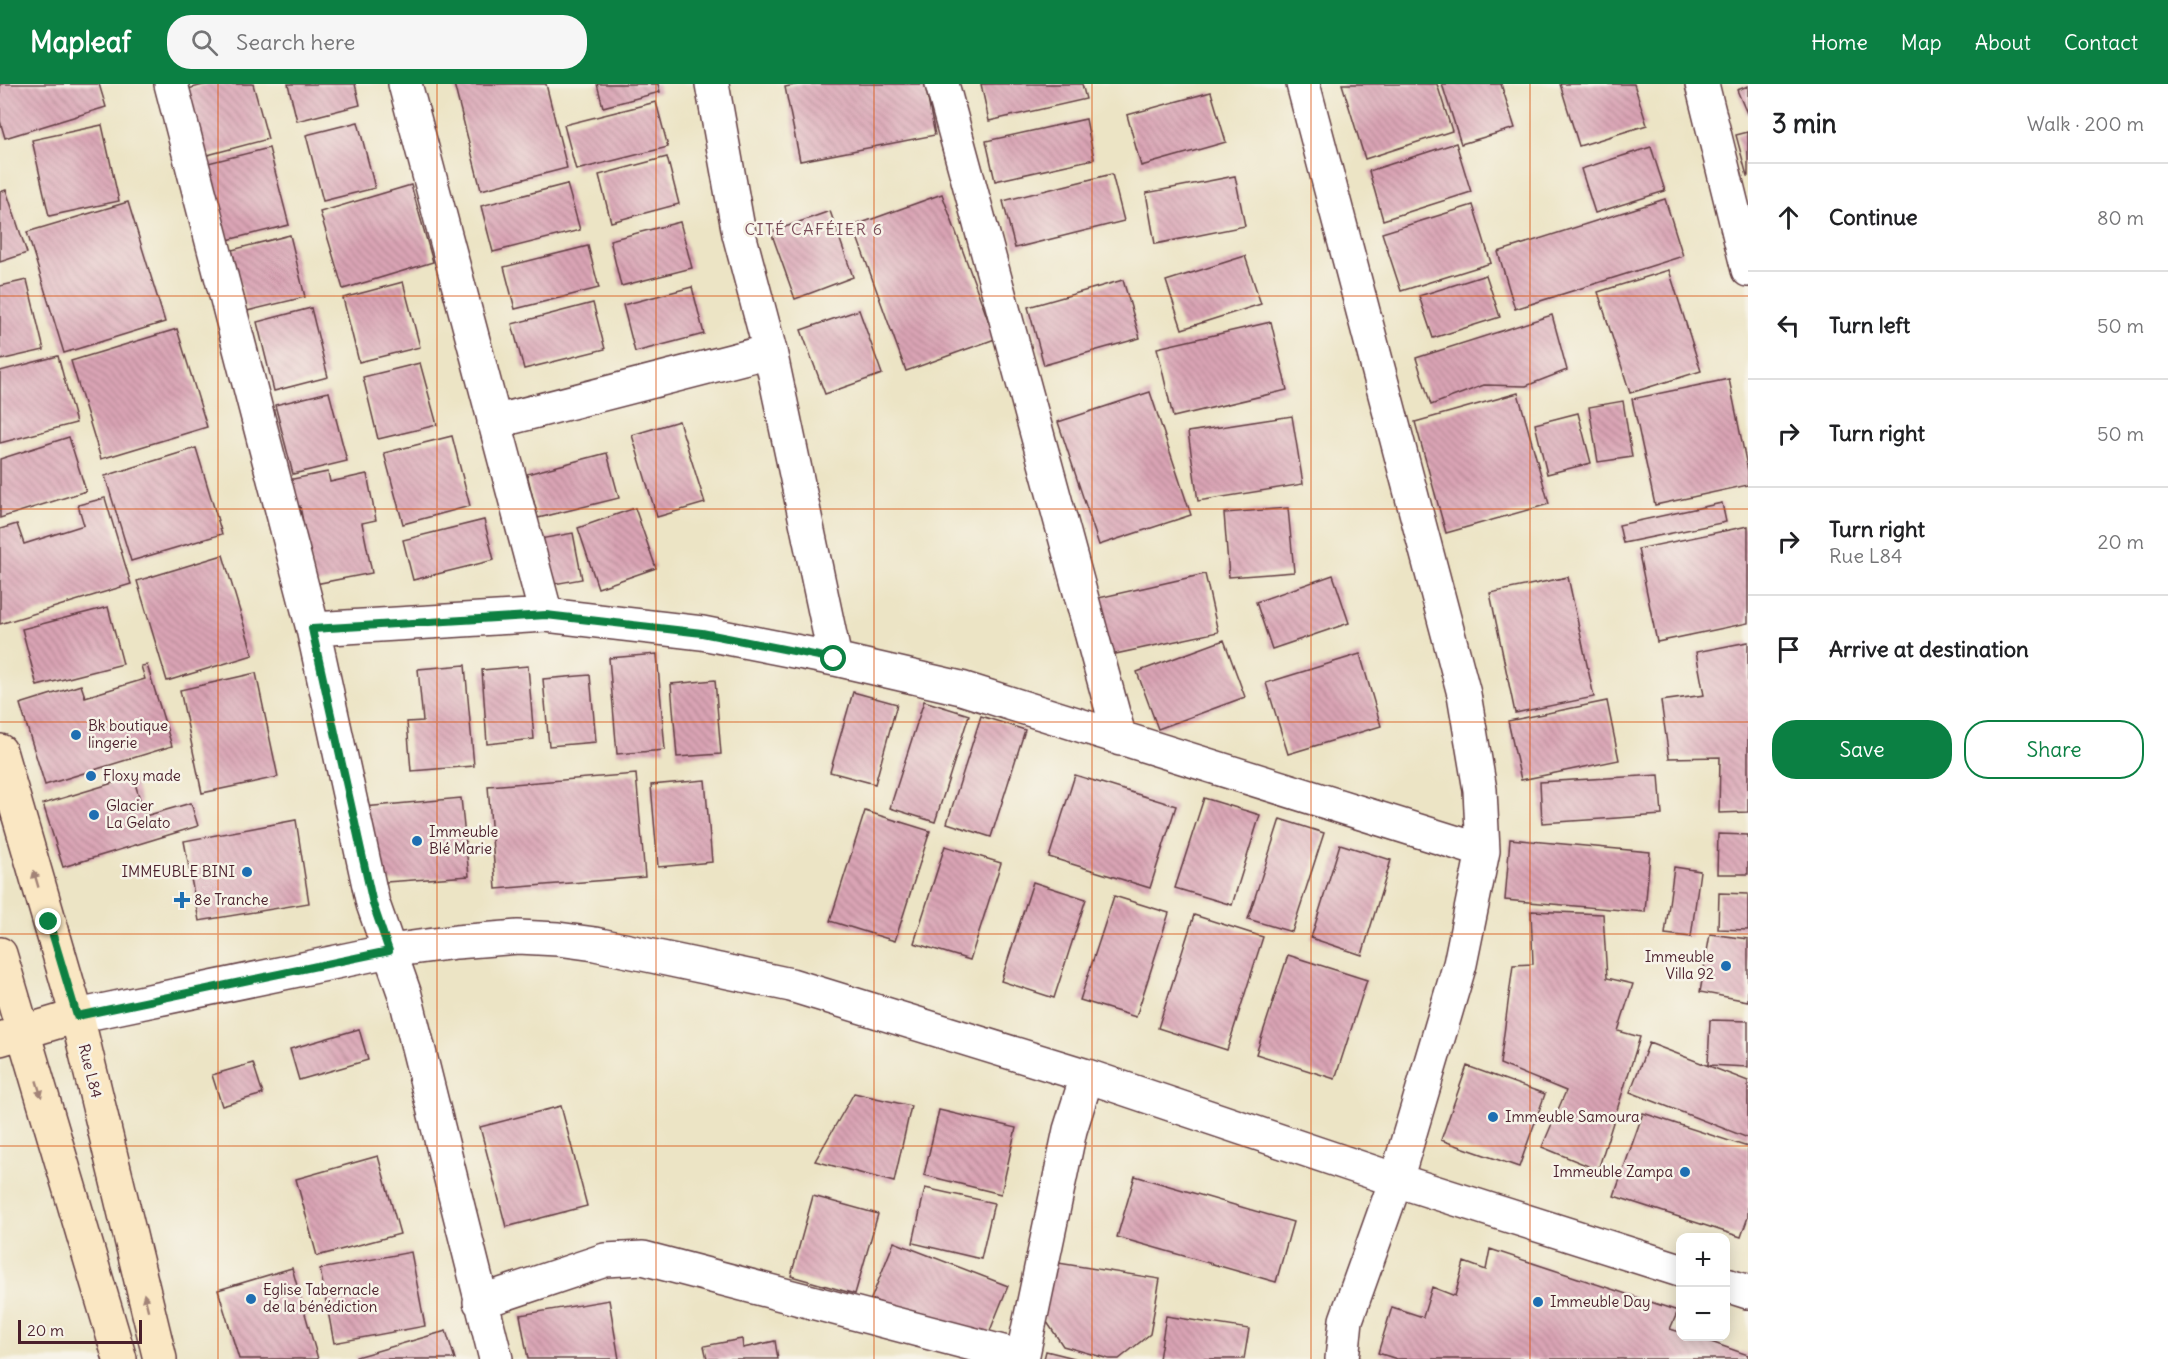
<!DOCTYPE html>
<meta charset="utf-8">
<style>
body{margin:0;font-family:Delius,sans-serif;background:#f6f6f6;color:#202124}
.controls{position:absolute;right:18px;bottom:18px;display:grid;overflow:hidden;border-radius:12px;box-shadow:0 3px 15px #0003}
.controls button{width:54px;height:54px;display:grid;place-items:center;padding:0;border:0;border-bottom:2px solid #e0e0e0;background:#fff;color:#202124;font:30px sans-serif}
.scale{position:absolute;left:18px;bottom:15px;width:124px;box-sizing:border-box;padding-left:6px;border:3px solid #4a1f2b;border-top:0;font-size:16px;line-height:21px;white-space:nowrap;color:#4a1f2b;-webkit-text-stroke:4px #f7f3e8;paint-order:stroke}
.stop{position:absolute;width:18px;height:18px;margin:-14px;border:4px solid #0b8043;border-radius:50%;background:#fff}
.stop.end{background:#0b8043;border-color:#fff;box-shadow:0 2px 6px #0008}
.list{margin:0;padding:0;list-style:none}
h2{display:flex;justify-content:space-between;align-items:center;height:78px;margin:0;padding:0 24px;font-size:26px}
h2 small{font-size:20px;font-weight:400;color:#757577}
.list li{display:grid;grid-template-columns:39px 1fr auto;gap:18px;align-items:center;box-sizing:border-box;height:108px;padding:0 24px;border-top:2px solid #e0e0e0}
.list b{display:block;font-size:22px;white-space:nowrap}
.list p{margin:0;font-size:20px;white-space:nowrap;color:#757577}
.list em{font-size:20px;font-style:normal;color:#757577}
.actions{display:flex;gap:12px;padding:18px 24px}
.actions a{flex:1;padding:14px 0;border:2px solid #0b8043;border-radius:24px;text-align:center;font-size:21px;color:#0b8043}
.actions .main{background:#0b8043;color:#fff}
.icon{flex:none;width:33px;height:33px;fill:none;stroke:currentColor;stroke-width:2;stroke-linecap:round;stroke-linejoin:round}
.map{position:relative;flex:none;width:1748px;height:1275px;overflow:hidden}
header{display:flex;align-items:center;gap:36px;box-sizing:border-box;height:84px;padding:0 30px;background:#0b8043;color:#fff}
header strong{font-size:28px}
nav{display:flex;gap:33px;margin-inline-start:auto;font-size:21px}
.search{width:420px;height:54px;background:#f6f6f6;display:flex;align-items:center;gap:15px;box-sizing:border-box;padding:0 21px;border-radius:24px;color:#757577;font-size:22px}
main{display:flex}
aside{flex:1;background:#fff}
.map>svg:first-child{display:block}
.building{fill:url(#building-back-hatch)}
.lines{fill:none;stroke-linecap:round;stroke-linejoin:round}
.street-casing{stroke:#623d42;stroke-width:36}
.secondary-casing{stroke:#623d42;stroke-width:36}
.street{stroke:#fff;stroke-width:33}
.secondary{stroke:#fae7c3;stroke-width:33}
.oneway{fill:#a28377}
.route{stroke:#0b8043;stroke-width:8}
.grid{fill:none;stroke:#d8530f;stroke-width:1.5;stroke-opacity:0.55}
.poi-dot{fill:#1f6fb2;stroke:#f7f3e8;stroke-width:2}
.labels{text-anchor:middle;stroke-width:5;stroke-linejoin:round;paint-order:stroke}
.poi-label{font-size:15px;fill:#4a1f2b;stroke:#f7f3e8;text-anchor:start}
.street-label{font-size:15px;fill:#4a1f2b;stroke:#f7f3e8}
.neighbourhood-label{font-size:16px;letter-spacing:1.5px;fill:#7c4e5b;stroke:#f7f3e8}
</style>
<header>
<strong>Mapleaf</strong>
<div class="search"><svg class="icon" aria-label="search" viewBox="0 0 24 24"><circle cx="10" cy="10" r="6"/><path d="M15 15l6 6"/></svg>Search here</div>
<nav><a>Home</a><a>Map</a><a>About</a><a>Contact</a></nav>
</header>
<main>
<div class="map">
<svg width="1748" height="1275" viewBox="0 0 1748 1275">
<defs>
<pattern id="building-back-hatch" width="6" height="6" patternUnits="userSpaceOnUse" patternTransform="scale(1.5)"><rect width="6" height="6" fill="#daa4b5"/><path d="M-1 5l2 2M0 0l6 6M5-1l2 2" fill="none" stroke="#b38593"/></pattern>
</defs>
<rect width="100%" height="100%" fill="#f7f3e8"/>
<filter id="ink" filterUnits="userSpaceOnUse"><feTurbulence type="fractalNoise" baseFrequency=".0167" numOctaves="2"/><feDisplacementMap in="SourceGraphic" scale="12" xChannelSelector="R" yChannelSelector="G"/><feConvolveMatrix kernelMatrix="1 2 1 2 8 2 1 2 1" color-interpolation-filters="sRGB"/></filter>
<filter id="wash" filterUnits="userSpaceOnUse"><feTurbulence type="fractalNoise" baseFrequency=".008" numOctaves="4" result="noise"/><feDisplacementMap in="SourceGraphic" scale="24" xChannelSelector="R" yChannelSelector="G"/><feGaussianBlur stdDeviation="1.35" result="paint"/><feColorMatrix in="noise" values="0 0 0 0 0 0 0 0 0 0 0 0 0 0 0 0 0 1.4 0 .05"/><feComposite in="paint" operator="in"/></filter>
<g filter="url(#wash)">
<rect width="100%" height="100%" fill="#ece4c5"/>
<g id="blocks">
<!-- building -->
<path class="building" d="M0,0H99L106,23L5,54L0,37Z
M207,0H253L268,55L200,73L184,6Z
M288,0H355L360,21L297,37Z
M454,0H546L567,84L481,106Z
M597,0H658L660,8L603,23Z
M799,0H925L935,51L800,77L785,3Z
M981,0H1082L1086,15L989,37Z
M1342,0H1437L1452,47L1365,75Z
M1442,0H1501L1515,44L1461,60Z
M1560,0H1634L1647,41L1579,62Z
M1748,2V32L1737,6Z
M1211,8L1226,58L1141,82L1127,31Z
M656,18L668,63L576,86L564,41Z
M1086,35L1094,75L995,97L986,57Z
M358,38L375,104L323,117L306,51Z
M102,41L119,117L49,132L32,56Z
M1748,48V92H1747L1736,51Z
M1456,59L1471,108L1383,136L1369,87Z
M1651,63L1665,107L1595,129L1581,85Z
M269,64L289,141L227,156L208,79Z
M667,73L679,120L611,138L599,91Z
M1112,90L1124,137L1015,164L1003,117Z
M1235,92L1245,142L1155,160L1146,109Z
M567,100L580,146L493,168L481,122Z
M411,101L433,178L343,205L320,128Z
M6,106L27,169L0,178V108Z
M942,110L995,255L906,287L853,142Z
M1665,115L1683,172L1515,225L1498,168Z
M128,118L165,238L64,269L27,148Z
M1473,121L1491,179L1401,207L1382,149Z
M830,127L853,193L795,215L771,148Z
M680,138L692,184L621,202L610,156Z
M290,151L305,213L247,227L232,166Z
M588,162L599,204L515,225L504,183Z
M1245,172L1261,220L1182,245L1166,197Z
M1669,186L1701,287L1630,309L1598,208Z
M1486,191L1500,233L1433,254L1419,212Z
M27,196L44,266L0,276V202Z
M1123,196L1140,254L1044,281L1028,223Z
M403,198L420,263L359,278L343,214Z
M692,203L704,250L635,268L623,221Z
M593,219L605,265L524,285L512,240Z
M311,224L328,293L274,307L257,238Z
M859,226L882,290L825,310L801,246Z
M1552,231L1567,286L1526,302L1484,301L1431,321L1416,274Z
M1271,238L1287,306L1173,333L1157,264Z
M177,245L207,343L101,375L71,277Z
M58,272L76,339L0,359V287Z
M420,279L437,341L378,355L363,293Z
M1729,295L1748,387V401L1655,421L1632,315Z
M329,308L347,377L293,390L275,321Z
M1150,308L1191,431L1099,461L1058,338Z
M1518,309L1549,420L1446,449L1415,338Z
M1623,317L1632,373L1598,378L1589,323Z
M1578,329L1591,379L1547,390L1535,340Z
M1292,332L1303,400L1198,417L1188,348Z
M679,337L705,419L657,433L632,351Z
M452,352L470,422L403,440L384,369Z
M69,353L86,407L0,434V375Z
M196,364L222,450L131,477L105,392Z
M607,369L619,414L538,434L527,390Z
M328,388L330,398L367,390L376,436L362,439L372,489L315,500L300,422L283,425L278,398Z
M105,414L131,500L0,540V445L17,440L24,460L84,441L78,421Z
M1722,419L1726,438L1623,459L1619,441Z
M635,424L656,484L598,504L578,444Z
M1288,424L1294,488L1229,493L1224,429Z
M484,436L494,476L413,496L403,456Z
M1748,442V539L1657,558L1638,465Z
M573,449L582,495L543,502L534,456Z
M223,471L253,571L167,597L137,497Z
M1205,490L1218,548L1106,572L1094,515Z
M1333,491L1349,539L1272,565L1256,518Z
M1568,493L1594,613L1515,629L1490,509Z
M108,523L123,580L37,602L22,545Z
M1224,556L1245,613L1158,645L1137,588Z
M1748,558V728L1719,729L1720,673L1669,674L1661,617L1704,611L1696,568Z
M657,570L665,666L617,670L609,574Z
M1360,570L1381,642L1288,670L1266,599Z
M147,581L172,662L45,701L20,620L81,601L85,613L145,595L141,582Z
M465,581L474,682L411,687L407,638L423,637L418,585Z
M528,582L534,655L487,660L482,586Z
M256,589L278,693L202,709L180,606Z
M590,591L596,658L549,662L543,595Z
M715,596L721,670L677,673L671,600Z
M853,608L897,620L875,700L830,688Z
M924,617L969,631L935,738L890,724Z
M1607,617L1619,676L1521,696L1508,637Z
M981,632L1025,646L991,753L947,739Z
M636,690L645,793L496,805L488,702Z
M1075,691L1176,722L1150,804L1049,773Z
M1659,691L1662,731L1542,739L1540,698Z
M133,693L145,732L191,719L198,742L63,783L43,720Z
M705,696L712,778L658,783L651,701Z
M461,714L469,792L372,799L364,723Z
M1204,714L1260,731L1232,821L1175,804Z
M865,727L930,747L895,857L830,837Z
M1280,735L1324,749L1292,848L1248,835Z
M296,736L309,819L199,837L184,757Z
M1718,750L1748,751V790H1717Z
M1510,755L1650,768L1645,828L1505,816Z
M1340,760L1391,776L1362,871L1311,854Z
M945,762L1001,779L970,876L914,859Z
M1674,783L1700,787L1691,853L1665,850Z
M1033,798L1086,815L1054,914L1001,897Z
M1719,809L1748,810V846L1718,845Z
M1114,812L1169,829L1136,933L1080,916Z
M1531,827L1603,830L1607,894L1633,900L1618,947L1640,953L1598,1086L1542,1063L1566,1007L1500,980L1513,881L1533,880Z
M1194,831L1263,853L1227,966L1158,944Z
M1710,850L1748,855V917L1700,908Z
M1288,871L1367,896L1335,995L1256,970Z
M1710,936L1748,937V983L1708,981Z
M359,945L368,976L299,996L290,965Z
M1649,959L1748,997V1054L1630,1008Z
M253,979L263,1010L222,1022L212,991Z
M1467,982L1545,1010L1519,1083L1441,1056Z
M854,1009L911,1022L894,1098L815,1077Z
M561,1022L587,1122L506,1143L480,1043Z
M939,1026L1016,1044L1001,1110L924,1091Z
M1643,1029L1748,1063V1133L1741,1153L1614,1112Z
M378,1072L400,1150L317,1172L296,1095Z
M1135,1092L1293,1138L1276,1198L1117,1153Z
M925,1104L994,1119L981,1175L913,1159Z
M813,1112L878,1130L855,1210L791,1192Z
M894,1158L1008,1202L985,1259L871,1215Z
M1490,1165L1678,1227L1670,1245L1680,1248V1252H1694L1748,1271V1275H1397L1378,1269L1392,1223L1423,1233L1432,1203L1455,1212L1464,1178L1486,1186Z
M411,1168L425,1242L334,1259L320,1185Z
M1052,1178L1160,1195L1150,1250L1119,1275H1109L1063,1262L1043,1232Z
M292,1184L318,1275H239L218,1206Z
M609,1216L619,1275H528L520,1231Z
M1166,1232L1249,1245L1244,1275H1159Z
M446,1247L455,1275H356V1273Z
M742,1255L743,1264L775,1257L778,1275H707L704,1262Z
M1046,1267L1074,1274L1073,1275H1044Z"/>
</g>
</g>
<g filter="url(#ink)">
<use href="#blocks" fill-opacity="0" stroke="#623d42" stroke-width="1.5"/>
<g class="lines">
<defs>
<path id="street" d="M171,0L313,545L373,820L405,911L496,1275
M405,0L546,531
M942,0L1120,655
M1303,0L1464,610L1480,706L1483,767L1460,880L1396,1096L1346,1236L1342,1275
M1702,0L1748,186
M770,267L835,575
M494,338L770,267L739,150L712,0
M313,545L546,531L702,549L835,575L961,604L1483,767
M77,932L389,867L456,858L518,853L558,855L595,860L791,901L1087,992L1396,1096L1680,1186
M1726,1201L1748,1208
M480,1218L605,1176L643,1174L1022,1273
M1022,1275L1070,1046L1087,992"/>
<path id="secondary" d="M0,667L77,932L160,1275
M0,870L120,1275
M0,955L77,932"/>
</defs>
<!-- street casing -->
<use href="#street" class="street-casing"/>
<!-- secondary casing -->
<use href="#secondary" class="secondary-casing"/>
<!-- street -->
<use href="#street" class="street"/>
<!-- secondary -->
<use href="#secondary" class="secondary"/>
</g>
<!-- one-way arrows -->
<defs><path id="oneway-solid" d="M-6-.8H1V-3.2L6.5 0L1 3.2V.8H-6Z" transform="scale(1.5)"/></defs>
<g class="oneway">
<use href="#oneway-solid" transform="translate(36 795) rotate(-106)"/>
<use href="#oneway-solid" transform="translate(39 1005) rotate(73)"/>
<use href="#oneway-solid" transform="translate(146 1218) rotate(-104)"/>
</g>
</g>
<g class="lines" filter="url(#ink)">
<!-- route -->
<path class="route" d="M49,838L77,932L389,867L373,820L312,545L546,531L702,549L834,575"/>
</g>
<!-- grid -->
<path class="grid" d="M218,0V1275M437,0V1275M656,0V1275M874,0V1275M1092,0V1275M1311,0V1275M1530,0V1275M0,212H1748M0,425H1748M0,638H1748M0,850H1748M0,1062H1748"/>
<!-- markers -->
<g class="poi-dot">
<circle cx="76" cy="651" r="6"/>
<circle cx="91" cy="692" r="6"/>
<circle cx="94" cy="731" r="6"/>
<circle cx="417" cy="757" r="6"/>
<circle cx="247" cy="788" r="6"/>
<path d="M179 807h6v6h6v6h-6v6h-6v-6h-6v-6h6z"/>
<circle cx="1726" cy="882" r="6"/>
<circle cx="1493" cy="1033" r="6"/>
<circle cx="1685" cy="1088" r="6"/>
<circle cx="251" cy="1215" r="6"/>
<circle cx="1538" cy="1218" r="6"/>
</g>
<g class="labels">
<!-- poi labels -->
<g class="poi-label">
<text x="88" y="647">Bk boutique<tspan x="88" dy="17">lingerie</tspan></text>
<text x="103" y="697">Floxy made</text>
<text x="106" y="727">Glacier<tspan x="106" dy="17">La Gelato</tspan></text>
<text x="429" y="753">Immeuble<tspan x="429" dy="17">Blé Marie</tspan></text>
<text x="235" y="793" text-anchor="end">IMMEUBLE BINI</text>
<text x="194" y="821">8e Tranche</text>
<text x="1714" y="878" text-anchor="end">Immeuble<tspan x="1714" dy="17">Villa 92</tspan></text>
<text x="1505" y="1038">Immeuble Samoura</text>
<text x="1673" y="1093" text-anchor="end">Immeuble Zampa</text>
<text x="263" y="1211">Eglise Tabernacle<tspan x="263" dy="17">de la bénédiction</tspan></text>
<text x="1550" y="1223">Immeuble Day</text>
</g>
<!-- street labels -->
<g class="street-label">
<text transform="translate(90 987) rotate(76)" y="5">Rue L84</text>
</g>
<!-- neighbourhood labels -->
<g class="neighbourhood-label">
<text x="814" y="151">CITÉ CAFÉIER 6</text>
</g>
</g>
</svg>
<div class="controls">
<button>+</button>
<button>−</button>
</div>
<div class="scale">20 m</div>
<div class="stop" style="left:834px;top:575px"></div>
<div class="stop end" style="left:49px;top:838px"></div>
</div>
<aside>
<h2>3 min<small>Walk · 200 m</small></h2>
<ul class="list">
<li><svg class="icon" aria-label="ahead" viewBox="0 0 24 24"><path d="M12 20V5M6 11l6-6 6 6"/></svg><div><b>Continue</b></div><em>80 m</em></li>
<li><svg class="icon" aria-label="left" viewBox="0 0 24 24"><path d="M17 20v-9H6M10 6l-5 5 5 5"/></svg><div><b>Turn left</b></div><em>50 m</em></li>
<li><svg class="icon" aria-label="right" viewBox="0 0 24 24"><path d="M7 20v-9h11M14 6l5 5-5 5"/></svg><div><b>Turn right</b></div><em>50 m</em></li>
<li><svg class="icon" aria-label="right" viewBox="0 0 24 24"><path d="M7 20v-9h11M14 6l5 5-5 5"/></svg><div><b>Turn right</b><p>Rue L84</p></div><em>20 m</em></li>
<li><svg class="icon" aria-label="arrive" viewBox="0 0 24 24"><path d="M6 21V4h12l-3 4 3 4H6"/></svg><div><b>Arrive at destination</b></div></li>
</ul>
<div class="actions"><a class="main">Save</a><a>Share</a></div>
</aside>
</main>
